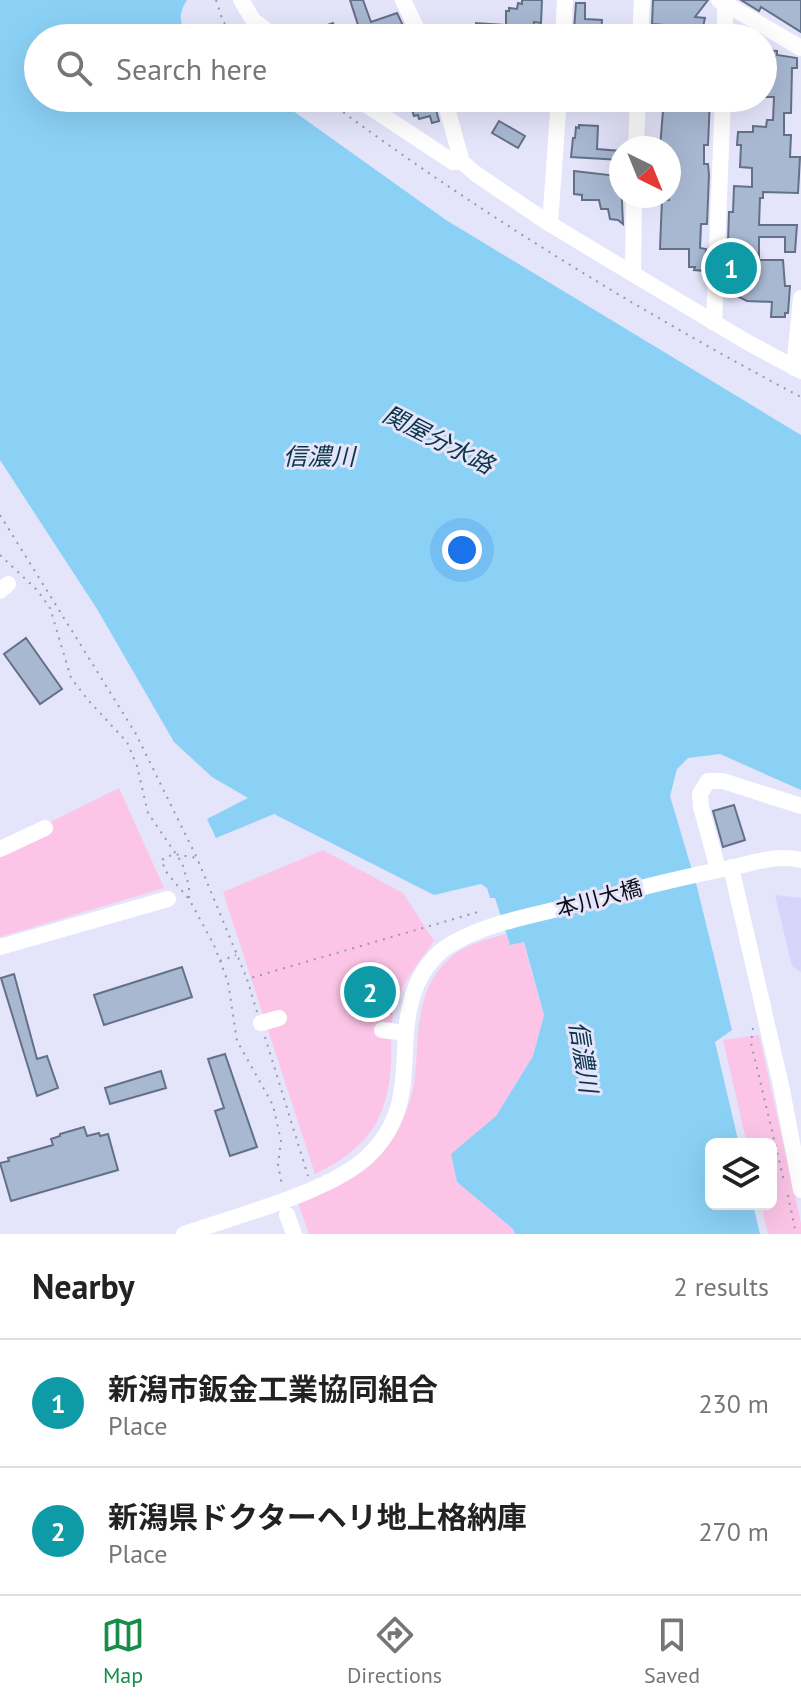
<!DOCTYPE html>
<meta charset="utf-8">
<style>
body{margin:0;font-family:"PT Sans","Noto Sans JP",sans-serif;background:#f2f2f2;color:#222}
.controls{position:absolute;right:24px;bottom:24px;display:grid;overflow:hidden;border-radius:12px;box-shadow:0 8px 32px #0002}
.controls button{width:72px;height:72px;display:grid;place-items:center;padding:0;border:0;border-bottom:2px solid #e0e0e0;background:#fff;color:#222;font:40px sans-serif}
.compass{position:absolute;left:609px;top:136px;width:72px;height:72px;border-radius:50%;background:#fff;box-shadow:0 8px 32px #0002;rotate:137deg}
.you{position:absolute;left:462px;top:550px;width:28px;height:28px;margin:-20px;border:6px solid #fff;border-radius:50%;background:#1a73e8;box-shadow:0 0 0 12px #1a73e833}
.badge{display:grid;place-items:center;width:52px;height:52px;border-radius:50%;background:#168d48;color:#fff;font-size:26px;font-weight:700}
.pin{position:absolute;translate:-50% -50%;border:4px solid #fff;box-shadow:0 2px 8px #0006}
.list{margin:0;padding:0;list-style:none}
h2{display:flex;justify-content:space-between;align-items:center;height:104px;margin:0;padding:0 32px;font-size:34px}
h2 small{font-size:26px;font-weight:400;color:#767676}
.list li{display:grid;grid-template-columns:52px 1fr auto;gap:24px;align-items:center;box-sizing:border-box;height:128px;padding:0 32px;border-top:2px solid #e0e0e0}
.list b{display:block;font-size:30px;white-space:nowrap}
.list p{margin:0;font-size:26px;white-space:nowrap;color:#767676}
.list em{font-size:26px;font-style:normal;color:#767676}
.icon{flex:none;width:44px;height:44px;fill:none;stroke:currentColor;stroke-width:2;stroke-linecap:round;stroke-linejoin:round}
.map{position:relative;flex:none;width:801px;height:1234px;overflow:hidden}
.search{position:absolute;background:#fff;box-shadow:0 8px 32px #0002;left:24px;right:24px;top:24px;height:88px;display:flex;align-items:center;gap:20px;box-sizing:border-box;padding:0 28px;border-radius:44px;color:#767676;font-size:30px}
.sheet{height:360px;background:#fff}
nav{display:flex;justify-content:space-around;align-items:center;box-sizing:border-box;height:112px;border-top:2px solid #e0e0e0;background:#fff;font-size:22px;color:#767676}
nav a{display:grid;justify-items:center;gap:4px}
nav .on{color:#168d48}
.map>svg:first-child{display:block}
.built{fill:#d7d5f9}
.green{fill:#fcc5e7}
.water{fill:#8bd1f6}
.building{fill:#a8b8d1;stroke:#637188;stroke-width:2}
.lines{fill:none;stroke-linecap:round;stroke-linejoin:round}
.path{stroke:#9999ab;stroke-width:2;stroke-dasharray:2 6;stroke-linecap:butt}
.minor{stroke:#fff;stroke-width:16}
.labels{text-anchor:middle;stroke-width:6;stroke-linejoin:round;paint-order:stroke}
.street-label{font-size:22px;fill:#0e0d17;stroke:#e4e4fb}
.water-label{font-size:24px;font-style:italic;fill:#0b3548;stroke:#e4e4fb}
</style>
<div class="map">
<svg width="801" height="1234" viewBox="0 0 801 1234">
<rect width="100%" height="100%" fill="#e4e4fb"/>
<!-- built -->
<path class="built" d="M775,895L801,898V972L792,966Z"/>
<!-- green -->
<path class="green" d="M119,788L164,888L0,937V847Z
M323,850L403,893L434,941C417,965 399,985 393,1015C390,1031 392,1049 391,1065C387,1122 366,1149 315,1174L223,892Z
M506,934L510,945L523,941L544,1015L533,1056L496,1116L451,1155L457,1182L513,1229L515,1234H309L298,1203C324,1192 351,1181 373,1163C395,1143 412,1106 415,1076C419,1037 415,992 446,962C462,945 485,940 506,934Z
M759,1035L801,1223V1234H768L761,1204H771V1144H747L723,1040Z"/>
<!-- water -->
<path class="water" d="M0,0H187C177,15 179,28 193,38H38V98H275L446,220L801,435V790L720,754L688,758L677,769L670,796L697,887L732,1030L715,1042L739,1144H711V1204H753L760,1234H515L513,1229L457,1182L451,1154L496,1116L533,1056L544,1015L524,942L510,945L495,898H490L487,888L481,884L434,895L274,814L216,838L207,819L248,798L212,777L174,742L97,609L0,460Z"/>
<!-- building -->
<path class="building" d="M350,0H363L371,22L397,13L409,38H322L318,28L333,23L336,33L358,25Z
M522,0H542L541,23L534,22L533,38H489V35L476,34V23L506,25V11H509V8L517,9L518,3L522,4Z
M653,0H708L695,17L705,18L701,36H687V27L652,24Z
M741,0H801V32L761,7L759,11Z
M576,3H585V19L602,20L601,38H592V30H574Z
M763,50L777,51V55L797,58V68H792L791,113H784V135H791L790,157H800L798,193L763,192V198H760L759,225H797L795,252H785V237H759V260H783L785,286H790L788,313H785V317H771L772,302L747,301L727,291L737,273L727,272L729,212H733L734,186L752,187V168L740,167L741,145H737L738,132H753V126L766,127L767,120H773L774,97H763Z
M408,98H433L439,121L432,123L430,116L419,119L418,115L414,116Z
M664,98H710L708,145H704V164H708L709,175L707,224H701L700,248L706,249L705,271L694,270L695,267H689V249H660L662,199L669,200L671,159L669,148H660Z
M499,121L525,136L518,148L492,133Z
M579,125L598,126L597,149L621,151V160L571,157L573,138H575L576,127L579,128Z
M574,171L618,176L617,180H621L623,224L618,220L610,219L608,209H601L599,200H582V195L574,194Z
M26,638L62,689L40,704L4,654Z
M734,805L745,840L723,847L713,811Z
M379,965L391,1013L361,1020L349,972Z
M182,967L192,997L104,1025L94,995Z
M14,974L37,1059L47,1056L58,1088L37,1096L1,978Z
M225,1054L257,1147L230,1156L215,1111L224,1108L208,1059Z
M161,1071L166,1088L110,1104L105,1088Z
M84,1127L87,1136L99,1133L100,1136L108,1134L118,1170L11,1201L0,1163L9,1161L8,1158L53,1145L51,1139L60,1136V1134Z"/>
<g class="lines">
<!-- path -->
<path class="path" d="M216,0L223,22L243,38
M324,98C471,208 638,311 801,397
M0,515L136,734L197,858L247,979
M0,555L37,590L50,608L71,678L88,700L127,742L137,766L148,813L182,863L189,886V899L214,945L228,982L237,1041L273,1105L281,1141L278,1164L282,1186
M188,898L167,873L161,860L174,854L197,858
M220,961L236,955
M257,1012L247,979L478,912
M753,1028L751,1043L784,1181
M265,1037L308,1176
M788,1195L796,1234"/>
<!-- minor -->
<path class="minor" d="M241,0L253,20L276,38
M403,0L421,38
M719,0L801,48
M563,38L565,0
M640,38L642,0
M725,38V4L728,0
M356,98L453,162H462
M444,98L462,162L476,174L550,224L633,274L747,342L801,371
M636,148L638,98
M550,224L559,98
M633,274L634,196
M714,323L723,98
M794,368L801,298
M0,591L8,584
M0,849L45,828
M731,867L782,1090L801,1190
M718,869L701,807L700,794L708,781H723L801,806
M0,947L168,899
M261,1023L279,1018
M382,1030L406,1033
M287,1215L294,1234
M184,1234C235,1216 330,1192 367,1157C427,1101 388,1037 421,976C429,962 441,949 455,942C493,921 541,914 582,903C631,890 680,877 730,868C753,863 777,854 801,860"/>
</g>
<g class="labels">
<!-- street labels -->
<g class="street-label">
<text transform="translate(599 898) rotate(-15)" y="8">本川大橋</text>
</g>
<!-- water labels -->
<g class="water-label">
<text transform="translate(438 440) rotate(27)" y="8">関屋分水路</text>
<text x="319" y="465">信濃川</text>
<text transform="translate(583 1057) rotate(81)" y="8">信濃川</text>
</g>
</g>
</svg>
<div class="controls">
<button><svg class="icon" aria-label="layers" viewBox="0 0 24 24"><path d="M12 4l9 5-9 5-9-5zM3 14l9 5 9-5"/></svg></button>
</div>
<svg class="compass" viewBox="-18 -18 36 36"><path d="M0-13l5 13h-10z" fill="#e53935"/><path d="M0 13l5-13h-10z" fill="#767676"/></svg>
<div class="you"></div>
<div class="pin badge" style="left:731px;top:268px;background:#0f9aa8">1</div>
<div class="pin badge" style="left:370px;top:992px;background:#0f9aa8">2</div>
<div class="search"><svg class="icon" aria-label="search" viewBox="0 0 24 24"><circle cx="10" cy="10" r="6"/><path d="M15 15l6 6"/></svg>Search here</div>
</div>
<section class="sheet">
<h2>Nearby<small>2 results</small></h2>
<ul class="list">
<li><span class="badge" style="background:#0f9aa8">1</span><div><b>新潟市鈑金工業協同組合</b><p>Place</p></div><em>230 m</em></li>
<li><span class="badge" style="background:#0f9aa8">2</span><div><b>新潟県ドクターヘリ地上格納庫</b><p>Place</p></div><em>270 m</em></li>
</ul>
</section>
<nav>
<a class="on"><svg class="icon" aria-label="map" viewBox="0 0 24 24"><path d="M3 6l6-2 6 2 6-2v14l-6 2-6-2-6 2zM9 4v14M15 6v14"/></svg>Map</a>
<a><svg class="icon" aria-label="directions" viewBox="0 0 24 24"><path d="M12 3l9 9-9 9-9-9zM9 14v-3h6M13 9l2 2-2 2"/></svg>Directions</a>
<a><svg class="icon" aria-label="saved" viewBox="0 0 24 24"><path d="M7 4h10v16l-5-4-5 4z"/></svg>Saved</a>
</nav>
